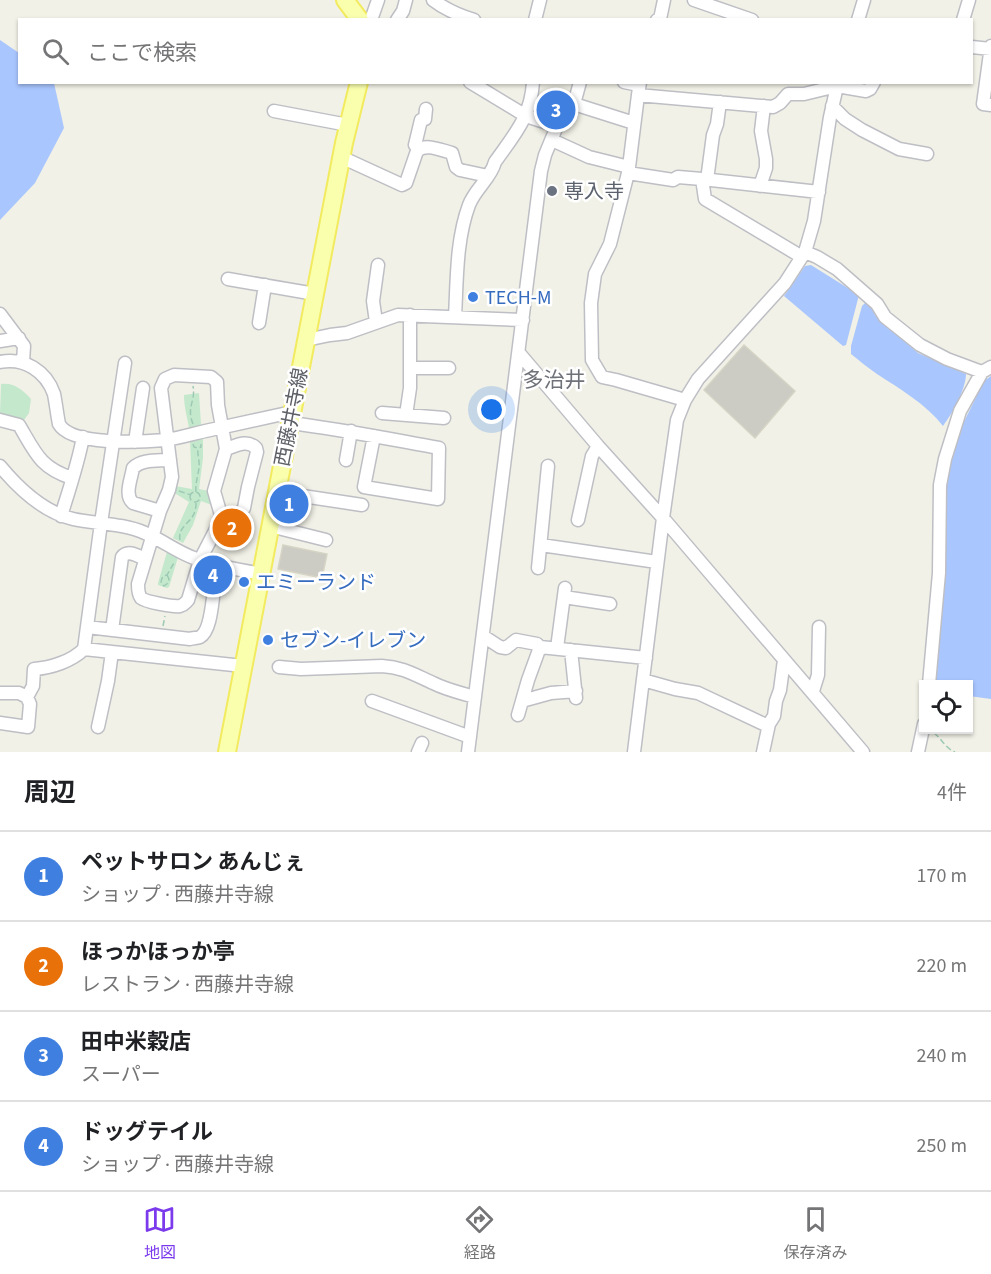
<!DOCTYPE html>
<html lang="ja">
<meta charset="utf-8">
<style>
body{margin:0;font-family:"Source Sans 3","Noto Sans JP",sans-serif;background:#f2f2f2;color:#202124}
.controls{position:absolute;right:18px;bottom:18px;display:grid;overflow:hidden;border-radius:0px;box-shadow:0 2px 4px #0004}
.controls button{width:54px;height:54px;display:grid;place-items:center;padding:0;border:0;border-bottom:2px solid #e0e0e0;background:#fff;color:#202124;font:30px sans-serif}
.you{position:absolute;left:492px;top:410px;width:21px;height:21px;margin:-15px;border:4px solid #fff;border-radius:50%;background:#1a73e8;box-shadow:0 0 0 9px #1a73e833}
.badge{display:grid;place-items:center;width:39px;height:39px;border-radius:50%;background:#7c3aed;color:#fff;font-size:20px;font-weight:700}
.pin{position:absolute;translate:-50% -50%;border:3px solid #fff;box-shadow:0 2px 6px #0006}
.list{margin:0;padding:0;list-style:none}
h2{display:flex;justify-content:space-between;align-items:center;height:78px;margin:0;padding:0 24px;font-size:26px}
h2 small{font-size:20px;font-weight:400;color:#757577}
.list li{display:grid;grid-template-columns:39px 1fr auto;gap:18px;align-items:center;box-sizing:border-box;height:90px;padding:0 24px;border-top:2px solid #e0e0e0}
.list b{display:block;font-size:22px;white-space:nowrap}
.list p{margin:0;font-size:20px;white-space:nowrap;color:#757577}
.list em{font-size:20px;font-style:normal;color:#757577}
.icon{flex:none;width:33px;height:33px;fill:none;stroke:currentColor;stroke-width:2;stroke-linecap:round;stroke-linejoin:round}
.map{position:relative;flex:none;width:991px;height:752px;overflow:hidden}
.search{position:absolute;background:#fff;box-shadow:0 2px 4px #0004;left:18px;right:18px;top:18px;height:66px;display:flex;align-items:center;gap:15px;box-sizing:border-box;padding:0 21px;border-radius:0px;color:#757577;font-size:22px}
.sheet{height:438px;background:#fff}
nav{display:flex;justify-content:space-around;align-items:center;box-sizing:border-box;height:84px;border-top:2px solid #e0e0e0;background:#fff;font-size:16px;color:#757577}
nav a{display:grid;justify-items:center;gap:3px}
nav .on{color:#7c3aed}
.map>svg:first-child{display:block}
.green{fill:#c4e8cc}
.water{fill:#a9c6ff}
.building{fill:#cccbc4;stroke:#d6d4c5;stroke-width:1.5}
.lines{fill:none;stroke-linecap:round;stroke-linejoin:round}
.minor-casing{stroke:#bebfc5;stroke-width:15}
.major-casing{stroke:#f2eb5f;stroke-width:20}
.path{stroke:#9dc9b4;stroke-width:1.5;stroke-dasharray:6 3;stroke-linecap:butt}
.minor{stroke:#fff;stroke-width:12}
.major{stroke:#faffae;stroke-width:16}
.worship-dot{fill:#6b7280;stroke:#fff;stroke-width:2}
.shop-dot{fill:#3f7fe0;stroke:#fff;stroke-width:2}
.labels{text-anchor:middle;stroke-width:5;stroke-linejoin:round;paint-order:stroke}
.worship-label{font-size:20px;fill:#5b616d;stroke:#fff;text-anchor:start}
.shop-label{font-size:20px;fill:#366cbe;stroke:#fff;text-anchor:start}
.street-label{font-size:20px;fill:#5e6067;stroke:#fff}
.neighbourhood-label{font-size:21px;fill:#6f7279;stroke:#fff}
</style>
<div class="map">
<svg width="991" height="752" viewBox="0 0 991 752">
<rect width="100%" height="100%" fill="#f1f1e7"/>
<!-- green -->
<path class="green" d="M1,384C14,382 23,390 31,399L29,413L22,423L0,414Z
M199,393L201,425L189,428C187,416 184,407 184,395Z
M203,437V458L199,489L209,491L212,505L201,501L193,525L183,543L173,538L189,502L173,492L175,486L192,489L190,440Z
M167,552L178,557L169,587L167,588L158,585V583Z"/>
<!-- water -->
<path class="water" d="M0,40L19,53L20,82L54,83L64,128L35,183L0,220Z
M811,265L859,295L846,345L843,346L784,296L805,266Z
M866,302L872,308L875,315L918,353L966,374C966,389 952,414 943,426C926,404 900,389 877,374C868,368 860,361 851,354V346L862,306Z
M991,376V699L969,696L968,684H936L945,566L944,480L957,436L984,381Z"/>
<!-- building -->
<path class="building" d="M744,345L795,391L755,438L704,390Z
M283,545L327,554L322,578L278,569Z"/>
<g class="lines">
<defs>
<path id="minor" d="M433,0C446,10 458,15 474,20
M694,0L752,20
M371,20L378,0
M397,20L403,11L406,0
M535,20L540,0
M657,20L660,19L664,0
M858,20L864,0
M963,20L969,0
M991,46L983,104L991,105
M972,47L991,49
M624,82L639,85
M640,82L638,95L773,107L780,103L788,94H804L837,86L866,91L870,89L874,82
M574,104L580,82
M832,106L845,119L862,130L899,149L927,154
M274,111L348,125
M557,126L563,121L570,106L574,104L634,123
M552,140L589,157L629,167L628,173L673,180L678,177L702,179L705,199L802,257
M419,149L415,145L421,120L425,119L426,109
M341,157L402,185L406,183L417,151C426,143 440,150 452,153L456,167L460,170L488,176
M629,167L638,95
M628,173L610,244L595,274L591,303L592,360L602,377L616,380L685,400
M702,179L819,192
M707,180L713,135L717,124L720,102
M760,186L766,168V159L761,131L764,106
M805,252L817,257L837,269L877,304L885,317L920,345L947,359L982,372L991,367
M228,279L315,294
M0,314L24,346L23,362
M455,317C457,280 456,240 469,205C475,189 491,178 495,162C514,135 531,117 533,82
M376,322L373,301L378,265
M259,323L265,285
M306,340L330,335L347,333L398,315L523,320
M0,341L19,338
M519,353L598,446L663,518L863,752
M0,362C24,357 46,371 54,394C56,404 57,414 59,424C71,446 142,442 165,440C180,438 195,433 210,430C237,424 264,418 292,412
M125,363L101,523L84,649L243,666
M410,368H449
M174,375L211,377L217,382L218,405L226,449L214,491L221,515L216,529L200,560L188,600C184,604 184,605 180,606C173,607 146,602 141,598C138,594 138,589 138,584L160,511L169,490L172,477L161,388L165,379Z
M382,413L444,418
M406,415L410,388V315
M0,420L19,425C35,452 40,468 72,478
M290,423C340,429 389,439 439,448L438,499L364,487L374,436
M135,442L143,388
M346,460L351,431
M0,466C19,489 43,512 73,519C96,524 122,523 145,533C162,540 177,552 194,558C215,567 238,569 261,574
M276,492L362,505
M160,511L133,503C124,495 131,480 133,468C142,459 157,461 170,460
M221,515L239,514L244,508L248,487L257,452L256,448C247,439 236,446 226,449
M61,516C69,490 78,464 83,437
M578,520L592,456L598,446
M270,526L326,540
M541,545L657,562
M538,568L548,466
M564,597L610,604
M87,627L190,639C193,638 198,638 200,637C211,631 212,602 214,590L213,586L194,581
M112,630L122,557C128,549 138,556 145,559
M483,636L500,647L506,648L516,640L537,644L540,647
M557,648L565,588
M571,650L576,698
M279,667L301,669L382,666C403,667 415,675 433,683C447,690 461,693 475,697
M643,680L675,689L698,693L768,726
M929,684L939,573L940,485L945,459L960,411L982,372
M813,691L818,675L819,627
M0,693H19L27,697L33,686L34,669C51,668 72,661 84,649
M372,701L470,737
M522,701L551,693L576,691
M518,715L528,680L540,647L646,658
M0,723L28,727L30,704L27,697
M98,727L108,681L112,652
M418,752L422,743
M468,752L541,171L545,155L557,126L526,116L470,82
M634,752L663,518L677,420L685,400L698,379L785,283L805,252L814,221L830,117L838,82
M763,752L769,724L774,716L776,701L780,690L784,660
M918,752L924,724"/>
<path id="major" d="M345,0L360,20
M227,752L335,190L344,143L359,82"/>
</defs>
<!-- minor casing -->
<use href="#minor" class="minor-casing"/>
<!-- major casing -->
<use href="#major" class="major-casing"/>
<!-- path -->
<path class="path" d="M193,424C186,407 196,401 193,386
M193,444L194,447L198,448L201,447V444
M179,491L191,495
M190 497a5 5 0 1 1 10 0a5 5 0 1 1-10 0Z
M196,492C195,484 198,476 199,468C200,461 197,455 198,448
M180,540C177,523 197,524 196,502
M167,575L169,579L168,583L164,586L161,583C161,578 163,576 167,575L175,561
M163,626L165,616
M934,733C942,739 945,748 955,752"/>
<!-- minor -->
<use href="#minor" class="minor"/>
<!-- major -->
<use href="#major" class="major"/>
</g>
<!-- markers -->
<circle class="worship-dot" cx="552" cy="191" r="6"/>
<g class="shop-dot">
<circle cx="473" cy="297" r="6"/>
<circle cx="244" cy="582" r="6"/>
<circle cx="268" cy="640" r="6"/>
</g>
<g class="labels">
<!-- worship labels -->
<g class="worship-label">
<text x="564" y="198">専入寺</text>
</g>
<!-- shop labels -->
<g class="shop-label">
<text x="485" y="304">TECH-M</text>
<text x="256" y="589">エミーランド</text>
<text x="280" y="647">セブン-イレブン</text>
</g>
<!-- street labels -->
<g class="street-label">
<text transform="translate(291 417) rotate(-79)" y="7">西藤井寺線</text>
</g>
<!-- neighbourhood labels -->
<g class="neighbourhood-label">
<text x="554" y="387">多治井</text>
</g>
</g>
</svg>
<div class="controls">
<button><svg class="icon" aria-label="locate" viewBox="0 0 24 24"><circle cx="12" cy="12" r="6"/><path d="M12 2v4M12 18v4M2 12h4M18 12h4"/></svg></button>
</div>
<div class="you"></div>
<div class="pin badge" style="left:289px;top:504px;background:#3f7fe0">1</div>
<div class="pin badge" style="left:232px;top:528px;background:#e8710a">2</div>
<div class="pin badge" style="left:556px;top:110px;background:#3f7fe0">3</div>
<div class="pin badge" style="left:213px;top:575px;background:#3f7fe0">4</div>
<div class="search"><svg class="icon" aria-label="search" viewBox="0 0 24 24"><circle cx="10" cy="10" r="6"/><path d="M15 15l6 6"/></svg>ここで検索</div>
</div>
<section class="sheet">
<h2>周辺<small>4件</small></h2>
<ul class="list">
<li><span class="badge" style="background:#3f7fe0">1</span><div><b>ペットサロン あんじぇ</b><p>ショップ · 西藤井寺線</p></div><em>170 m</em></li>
<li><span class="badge" style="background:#e8710a">2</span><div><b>ほっかほっか亭</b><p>レストラン · 西藤井寺線</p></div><em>220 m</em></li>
<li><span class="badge" style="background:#3f7fe0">3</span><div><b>田中米穀店</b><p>スーパー</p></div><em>240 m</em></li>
<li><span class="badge" style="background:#3f7fe0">4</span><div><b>ドッグテイル</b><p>ショップ · 西藤井寺線</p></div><em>250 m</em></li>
</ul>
</section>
<nav>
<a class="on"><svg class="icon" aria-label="map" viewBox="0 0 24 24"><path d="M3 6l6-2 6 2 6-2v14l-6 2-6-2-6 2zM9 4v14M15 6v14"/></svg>地図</a>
<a><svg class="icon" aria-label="directions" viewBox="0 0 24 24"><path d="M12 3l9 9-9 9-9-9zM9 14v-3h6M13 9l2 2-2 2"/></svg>経路</a>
<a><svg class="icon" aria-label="saved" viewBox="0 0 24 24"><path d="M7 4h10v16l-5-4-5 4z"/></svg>保存済み</a>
</nav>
